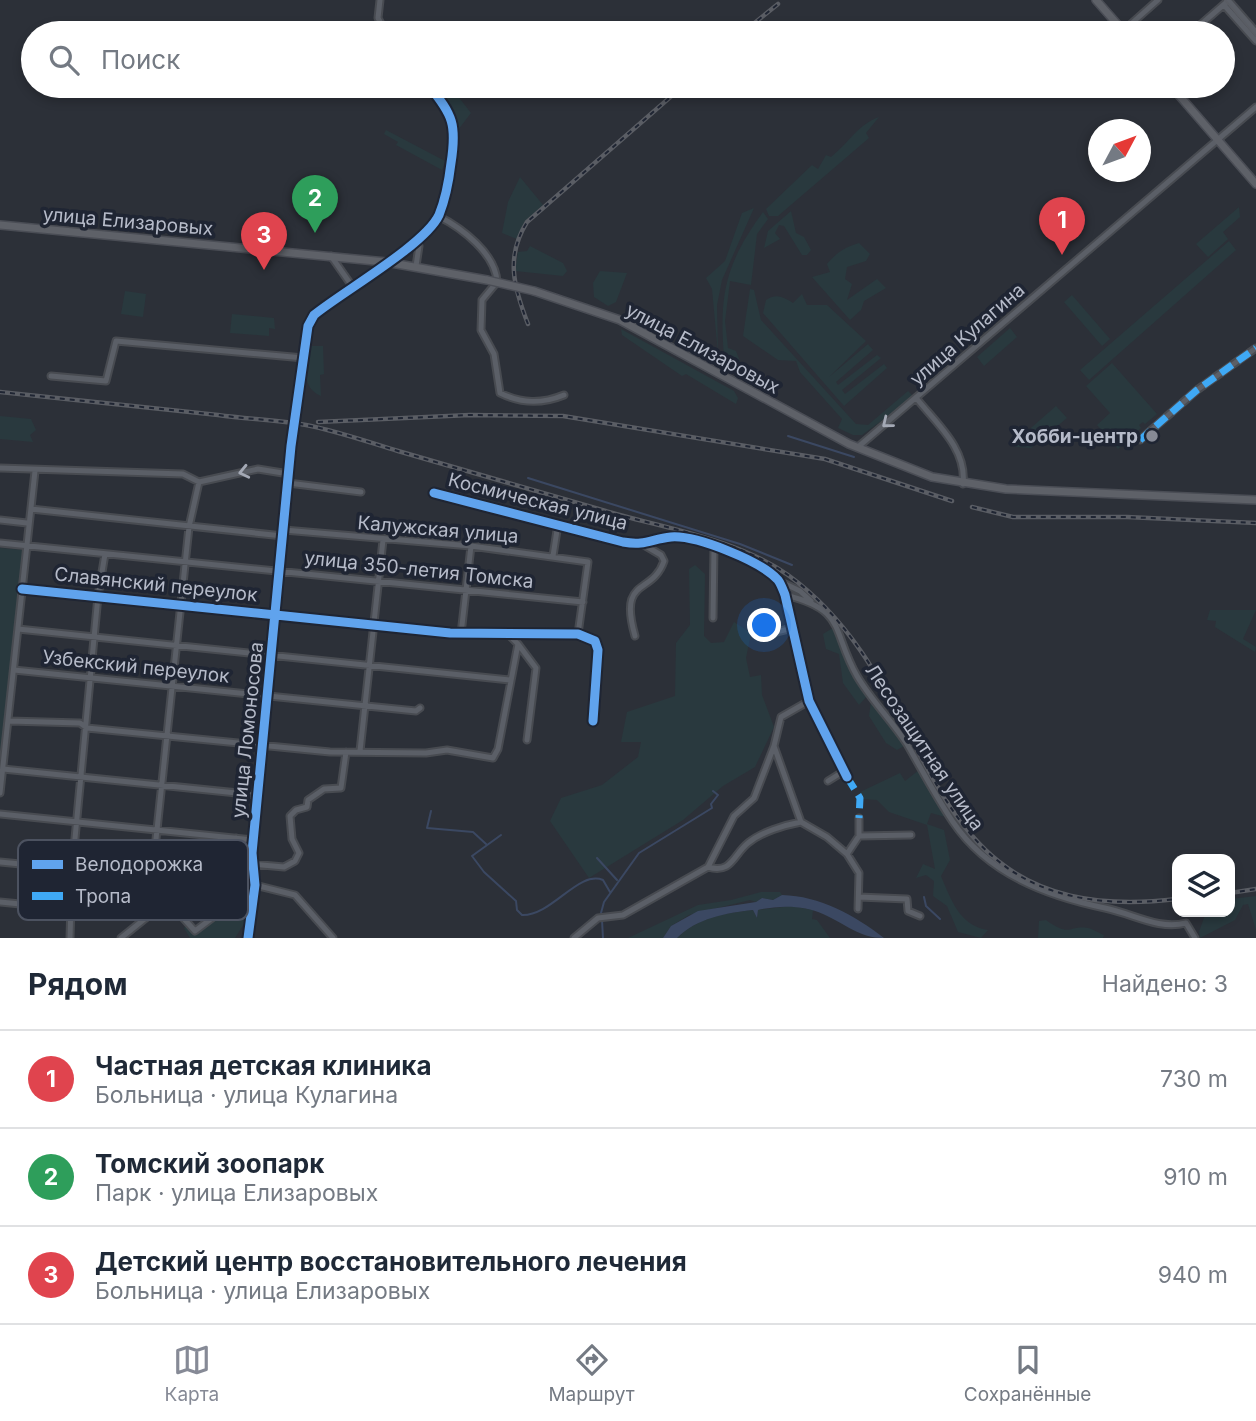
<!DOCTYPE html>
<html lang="ru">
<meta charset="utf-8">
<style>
body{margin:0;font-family:Inter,sans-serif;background:#f6f6f7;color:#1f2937}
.controls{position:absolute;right:21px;bottom:21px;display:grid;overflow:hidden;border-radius:14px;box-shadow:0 4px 10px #0003}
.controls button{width:63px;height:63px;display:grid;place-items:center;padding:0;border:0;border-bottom:2px solid #e0e1e3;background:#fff;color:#1f2937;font:35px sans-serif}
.compass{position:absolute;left:1088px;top:119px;width:63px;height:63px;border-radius:50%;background:#fff;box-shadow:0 4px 10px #0003;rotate:49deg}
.you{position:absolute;left:765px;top:626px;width:24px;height:24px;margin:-18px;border:5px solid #fff;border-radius:50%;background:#1a73e8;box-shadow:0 0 0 10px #1a73e833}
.badge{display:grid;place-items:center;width:46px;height:46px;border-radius:50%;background:#868a96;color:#fff;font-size:23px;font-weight:700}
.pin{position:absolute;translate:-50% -58px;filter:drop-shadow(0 2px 4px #0008)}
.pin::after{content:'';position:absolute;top:37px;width:24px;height:21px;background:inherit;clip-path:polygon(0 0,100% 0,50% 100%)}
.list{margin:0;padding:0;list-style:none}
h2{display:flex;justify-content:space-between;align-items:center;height:91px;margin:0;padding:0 28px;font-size:30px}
h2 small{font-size:23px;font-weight:400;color:#747a83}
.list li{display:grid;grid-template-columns:46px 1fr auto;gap:21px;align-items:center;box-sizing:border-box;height:98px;padding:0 28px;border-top:2px solid #e0e1e3}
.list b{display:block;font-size:26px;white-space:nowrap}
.list p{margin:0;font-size:23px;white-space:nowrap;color:#747a83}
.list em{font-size:23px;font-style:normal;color:#747a83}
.icon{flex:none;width:38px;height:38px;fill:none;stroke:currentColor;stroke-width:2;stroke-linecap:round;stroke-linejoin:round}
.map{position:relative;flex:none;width:1256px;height:938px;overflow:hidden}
.search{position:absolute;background:#fff;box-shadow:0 4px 10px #0003;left:21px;right:21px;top:21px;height:77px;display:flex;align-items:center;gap:18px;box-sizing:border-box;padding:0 24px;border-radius:38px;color:#747a83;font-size:26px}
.sheet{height:385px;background:#fff}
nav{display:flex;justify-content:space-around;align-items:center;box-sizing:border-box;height:98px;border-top:2px solid #e0e1e3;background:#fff;font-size:19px;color:#747a83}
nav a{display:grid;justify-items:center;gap:4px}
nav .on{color:#868a96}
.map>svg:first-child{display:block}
.green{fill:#29393e}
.water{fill:#3b4862}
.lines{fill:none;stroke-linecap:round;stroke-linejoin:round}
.stream{stroke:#3b4862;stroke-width:2}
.minor-casing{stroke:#484b51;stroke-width:9}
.major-casing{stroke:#4a4d55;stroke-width:10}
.minor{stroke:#5b5f67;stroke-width:5}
.major{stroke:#5e6168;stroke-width:7}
.tram{stroke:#5a5d64;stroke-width:2}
.rail-casing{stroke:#5a5d64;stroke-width:4.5}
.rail{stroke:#1f2533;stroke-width:2;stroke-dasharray:5;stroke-linecap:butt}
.major-bridge-casing{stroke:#4a4d55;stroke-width:10;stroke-linecap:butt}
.major-bridge{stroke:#5e6168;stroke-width:7}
.quiet{stroke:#3fa9f5;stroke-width:7;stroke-dasharray:14 7;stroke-linecap:butt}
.cycleway-casing{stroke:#1f2533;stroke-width:13}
.cycleway{stroke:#60a3ed;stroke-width:9}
.oneway{stroke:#a4a9b5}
.poi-dot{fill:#868a96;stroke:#1f2533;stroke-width:2.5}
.labels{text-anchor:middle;stroke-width:7;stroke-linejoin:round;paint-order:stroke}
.street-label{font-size:19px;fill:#b6bbc9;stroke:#1f2533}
.poi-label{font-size:19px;font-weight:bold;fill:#b6bbc9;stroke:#1f2533;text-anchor:end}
.key{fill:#1f2533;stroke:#4c5260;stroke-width:2}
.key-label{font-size:19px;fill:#b6bbc9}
</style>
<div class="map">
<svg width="1256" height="938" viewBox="0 0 1256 938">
<rect width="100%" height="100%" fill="#2c3038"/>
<!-- green -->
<path class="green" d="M433,86H450L471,113L458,130L453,112Z
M879,117L866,133L869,138L778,216H769L766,209L812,165L818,169L826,155L831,157C849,143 857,125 879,117Z
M386,130L445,161L442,170L396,145L398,142L384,134Z
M520,177L543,205L526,220L517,239L502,233L508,202Z
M1239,207L1240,217L1223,232L1228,239L1208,257L1196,244Z
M754,208L722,280L717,305L718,354L712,289L706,278L725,261L742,213Z
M791,211L796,233L804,237L811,250L807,255H802L784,226L779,225L775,233L780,239L764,248L768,231Z
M763,212L768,219L757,234L751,285L730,281L725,321L728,348L736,351L741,364L737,370L724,357C719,295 725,264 763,212Z
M1229,241L1236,250L1089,380L1080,370Z
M859,243L870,254L866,261L847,267L845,279L852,284L847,300L877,279L886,288L864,301L861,310L850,320L812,277L830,272L827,264C836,253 845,247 859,243Z
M530,246L563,263L567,271L563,276L515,271L518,252L527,251Z
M600,271L627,273L616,302L608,306L594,297L593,283Z
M750,289L754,290L761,320L856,424L868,425L908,391L914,397L862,435H853L838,428L842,419L800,372L796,361L778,360L743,336Z
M125,291L146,294L143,317L121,314Z
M802,294L807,305H827L866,341L829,377L868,344L873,350L836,382L838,385L877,355L881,358L842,390L845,394L884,364L887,368L844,406L763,313L766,300C777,293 783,297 793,303Z
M1072,295L1110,339L1102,346L1064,302Z
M232,314L274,318L275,329L269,328V336L230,333Z
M1010,328L1017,337L984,366L977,357Z
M621,329L734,391L738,398L736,404L686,374L682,376L622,335Z
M310,346H323L324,374L320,375L321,396C299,386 307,365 310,346Z
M1112,363L1157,414L1145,424L1143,422L1139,425L1141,428L1118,449L1097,425L1110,413L1086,386Z
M1056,406L1067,418L1031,448L1015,447L1016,441Z
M0,416L31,419L36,430L30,435L33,442L0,439Z
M0,548L24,550L0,774Z
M695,565L705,574L704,636L711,643L724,642L734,622L751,633L746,658L750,677L761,675L762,695L774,727L755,767L723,786L683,820L589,878L550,821L561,798L602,785L638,757L641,742H621L627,712L675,696L676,643L690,625L689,569Z
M1210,610H1256L1243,639L1256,647L1255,652L1215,627L1216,621L1207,620Z
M836,626L850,668L868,695L859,705L843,683L839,654L826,649L823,634Z
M871,701L904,746L897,750L886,743L869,716Z
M919,770L949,818L931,813L927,824L944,830L950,860L941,876C951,900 960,926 988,930L981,938L958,932L947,906L933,896L934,881L926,875L916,878L923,864L935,869L927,825L889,812L877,800L862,799L860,792L900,773L905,781Z
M761,892H780L782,895L773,900L762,898L756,902L750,900L689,915L671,926L663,938H628L698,905L731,900Z
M1256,896V930L1248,904L1243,905L1235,920L1200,938L1199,932L1206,912H1230V899Z
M247,903V919L235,938H190L184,928L187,925L197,932L234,905Z
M791,906L813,910L812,919L817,920L830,938H677C698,917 726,913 753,910L757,918L758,910Z
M1046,920C1071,938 1068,925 1088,928C1093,929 1099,933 1104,935L1103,938H1038L1039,921Z"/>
<!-- water -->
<path class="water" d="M782,895C820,896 854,915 884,938C859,938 846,924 823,914C804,905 779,905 758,910L757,918L753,910C726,913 697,918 677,938H663L671,926L698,911L756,902L762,898L773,900Z"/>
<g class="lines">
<!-- stream -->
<path class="stream" d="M788,436L854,457
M528,478L740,544L792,565
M431,811L427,828L473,832L486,844
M501,835L472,856L484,872L516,901L517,910L522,915C552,916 578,870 603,880L610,892
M597,858L617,880
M924,897L926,906L940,919
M601,913L604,902L639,853L712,808L711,804L718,795L713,791
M602,920L603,938"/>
<defs>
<path id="minor" d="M380,0L378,18L386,33
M1228,0L1256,32
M1224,5L1256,41
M1123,31L1158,0
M1191,33L1229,0
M438,216C462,228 496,254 497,282L482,300L481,330L494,354L500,393C522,404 542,404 564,395
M415,241L419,246L416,266
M331,256L352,286
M51,376L106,381L116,341L304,358
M917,399C937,424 967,449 963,484
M1140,440L1197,390L1256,348
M858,447L1256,107
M0,468L183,474L199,482L258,469L289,474
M199,482L189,527L152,877L167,900L195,931L228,906L254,899
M288,483L361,492
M434,493L623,542C646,546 651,539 671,537C696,535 761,561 778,580C781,584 783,590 785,595L809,701L847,777
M31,509L283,536
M0,520L27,523
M284,530L471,546L588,562L578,634
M0,543L583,602
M553,556L558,524
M779,581L800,591L811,601
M22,589L450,633L578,634L595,641L598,650L593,721
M785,595C847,610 831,630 857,676C871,700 892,721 907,744C922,770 936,797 953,822C988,874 1047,896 1105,908C1134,914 1158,930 1186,923L1195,938
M713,618L714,547
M18,629L510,680
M776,632L793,628
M461,634L471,546
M635,636C618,576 652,596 664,561L661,555L644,545
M518,644L536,668L527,740
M14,670L416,711L420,708
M809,701L781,717L774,746L801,822L827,837L847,854
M9,721L80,723L87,728L330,752L426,753L447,750L493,758L498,749L518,644L509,635
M360,751L383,540
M3,769L257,795
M828,781L844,771
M0,793L35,471
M0,814L253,840
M859,836L911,835
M0,862L152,877
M252,864L284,867L295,861L299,853L292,839L290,816L296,810L307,807L308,800L324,789L341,788L346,752
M708,867L734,816L754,798L774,746
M255,885L295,895L333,938
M859,897L907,899L908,911L920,916
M0,902L70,909
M858,909L859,873L847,854L859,836V818
M70,938L72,870L98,596L105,554
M121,938L234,847L236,838
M248,938L255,885L252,853L291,446L308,326L314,315C342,292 425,245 439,215C445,200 449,180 451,163C457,125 453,115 429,86
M574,938L598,918L623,915L708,867C732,874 733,855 748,843C761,832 785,825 801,822"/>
<path id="major" d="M1096,0L1125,33
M1171,86L1256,184
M0,225L386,262L487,280
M534,291L620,320L849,444L932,477L1006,489L1256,500"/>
</defs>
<!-- minor casing -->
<use href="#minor" class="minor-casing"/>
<!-- major casing -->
<use href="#major" class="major-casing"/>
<!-- minor -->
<use href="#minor" class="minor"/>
<!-- major -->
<use href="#major" class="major"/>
<!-- tram -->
<path class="tram" d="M1225,0L1256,36"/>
<defs>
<path id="rail" d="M742,33L778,4
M528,324C514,288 505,257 527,222L683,86
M0,392C73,400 145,407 218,415C247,419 277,420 306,425C337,431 368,442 398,451C466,471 534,490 602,510C662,528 736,538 788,575C951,693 905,931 1177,899
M318,422L470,415L563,416L825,459L952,501
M972,507L1013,517H1127L1256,523
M1230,893L1256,889"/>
</defs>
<!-- rail casing -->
<use href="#rail" class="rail-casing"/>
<!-- rail -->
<use href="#rail" class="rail"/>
<defs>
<path id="major-bridge" d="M487,280L534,291"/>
</defs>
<!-- major-bridge casing -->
<use href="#major-bridge" class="major-bridge-casing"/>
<!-- major-bridge -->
<use href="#major-bridge" class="major-bridge"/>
<!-- quiet -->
<path class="quiet" d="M1140,440L1197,390L1256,348
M847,777L860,798L859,818"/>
<defs>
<path id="cycleway" d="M434,493L623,542C646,546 651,539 671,537C696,535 761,561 778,580C781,584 783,590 785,595L809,701L847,777
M22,589L450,633L578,634L595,641L598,650L593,721
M248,938L255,885L252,853L291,446L308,326L314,315C342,292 425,245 439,215C445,200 449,180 451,163C457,125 453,115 429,86"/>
</defs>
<!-- cycleway casing -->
<use href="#cycleway" class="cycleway-casing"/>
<!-- cycleway -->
<use href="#cycleway" class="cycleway"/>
</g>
<!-- one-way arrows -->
<defs><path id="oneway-chevron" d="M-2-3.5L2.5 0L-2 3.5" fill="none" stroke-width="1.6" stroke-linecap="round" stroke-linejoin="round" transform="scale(1.75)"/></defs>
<g class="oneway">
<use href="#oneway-chevron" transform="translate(887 423) rotate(141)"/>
<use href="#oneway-chevron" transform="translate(244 472) rotate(167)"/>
</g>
<!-- markers -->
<circle class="poi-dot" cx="1152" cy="436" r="7"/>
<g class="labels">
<!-- street labels -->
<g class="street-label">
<text transform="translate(128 221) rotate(5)" y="7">улица Елизаровых</text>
<text transform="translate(967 334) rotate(-41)" y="7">улица Кулагина</text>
<text transform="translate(703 348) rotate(28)" y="7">улица Елизаровых</text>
<text transform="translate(538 501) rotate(14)" y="7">Космическая улица</text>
<text transform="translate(438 529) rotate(5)" y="7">Калужская улица</text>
<text transform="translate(419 569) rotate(6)" y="7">улица 350-летия Томска</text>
<text transform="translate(156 584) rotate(6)" y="7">Славянский переулок</text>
<text transform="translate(136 666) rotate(6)" y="7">Узбекский переулок</text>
<text transform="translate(247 730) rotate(-84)" y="7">улица Ломоносова</text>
<text transform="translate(925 747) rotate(56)" y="7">Лесозащитная улица</text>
</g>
<!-- poi labels -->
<g class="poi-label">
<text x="1138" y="443">Хобби-центр</text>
</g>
</g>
<!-- legend -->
<rect x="18" y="840" width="230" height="80" rx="10" class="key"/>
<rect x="32" y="860" width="31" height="9" fill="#60a3ed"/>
<rect x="32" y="892" width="31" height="8" fill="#3fa9f5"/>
<g class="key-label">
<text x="75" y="871">Велодорожка</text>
<text x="75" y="903">Тропа</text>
</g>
</svg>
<div class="controls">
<button><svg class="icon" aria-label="layers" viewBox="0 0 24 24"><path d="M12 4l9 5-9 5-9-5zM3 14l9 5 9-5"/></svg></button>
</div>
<svg class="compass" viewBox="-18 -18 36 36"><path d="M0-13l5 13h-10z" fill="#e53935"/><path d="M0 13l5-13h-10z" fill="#747a83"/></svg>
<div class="you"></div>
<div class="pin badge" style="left:1062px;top:255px;background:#e0444e">1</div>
<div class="pin badge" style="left:315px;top:233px;background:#2e9e5b">2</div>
<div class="pin badge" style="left:264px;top:270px;background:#e0444e">3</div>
<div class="search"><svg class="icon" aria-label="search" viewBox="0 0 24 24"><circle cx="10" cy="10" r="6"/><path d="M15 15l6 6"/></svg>Поиск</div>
</div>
<section class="sheet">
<h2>Рядом<small>Найдено: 3</small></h2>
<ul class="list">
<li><span class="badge" style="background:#e0444e">1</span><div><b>Частная детская клиника</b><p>Больница · улица Кулагина</p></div><em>730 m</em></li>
<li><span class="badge" style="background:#2e9e5b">2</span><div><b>Томский зоопарк</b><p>Парк · улица Елизаровых</p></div><em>910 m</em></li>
<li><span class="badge" style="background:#e0444e">3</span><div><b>Детский центр восстановительного лечения</b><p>Больница · улица Елизаровых</p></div><em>940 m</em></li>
</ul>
</section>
<nav>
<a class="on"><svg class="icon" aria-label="map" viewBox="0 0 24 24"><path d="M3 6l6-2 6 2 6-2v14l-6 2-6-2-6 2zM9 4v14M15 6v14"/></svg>Карта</a>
<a><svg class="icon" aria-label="directions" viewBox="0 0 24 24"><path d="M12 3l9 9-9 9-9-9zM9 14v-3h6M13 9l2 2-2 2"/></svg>Маршрут</a>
<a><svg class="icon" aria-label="saved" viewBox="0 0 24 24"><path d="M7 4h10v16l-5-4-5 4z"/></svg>Сохранённые</a>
</nav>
